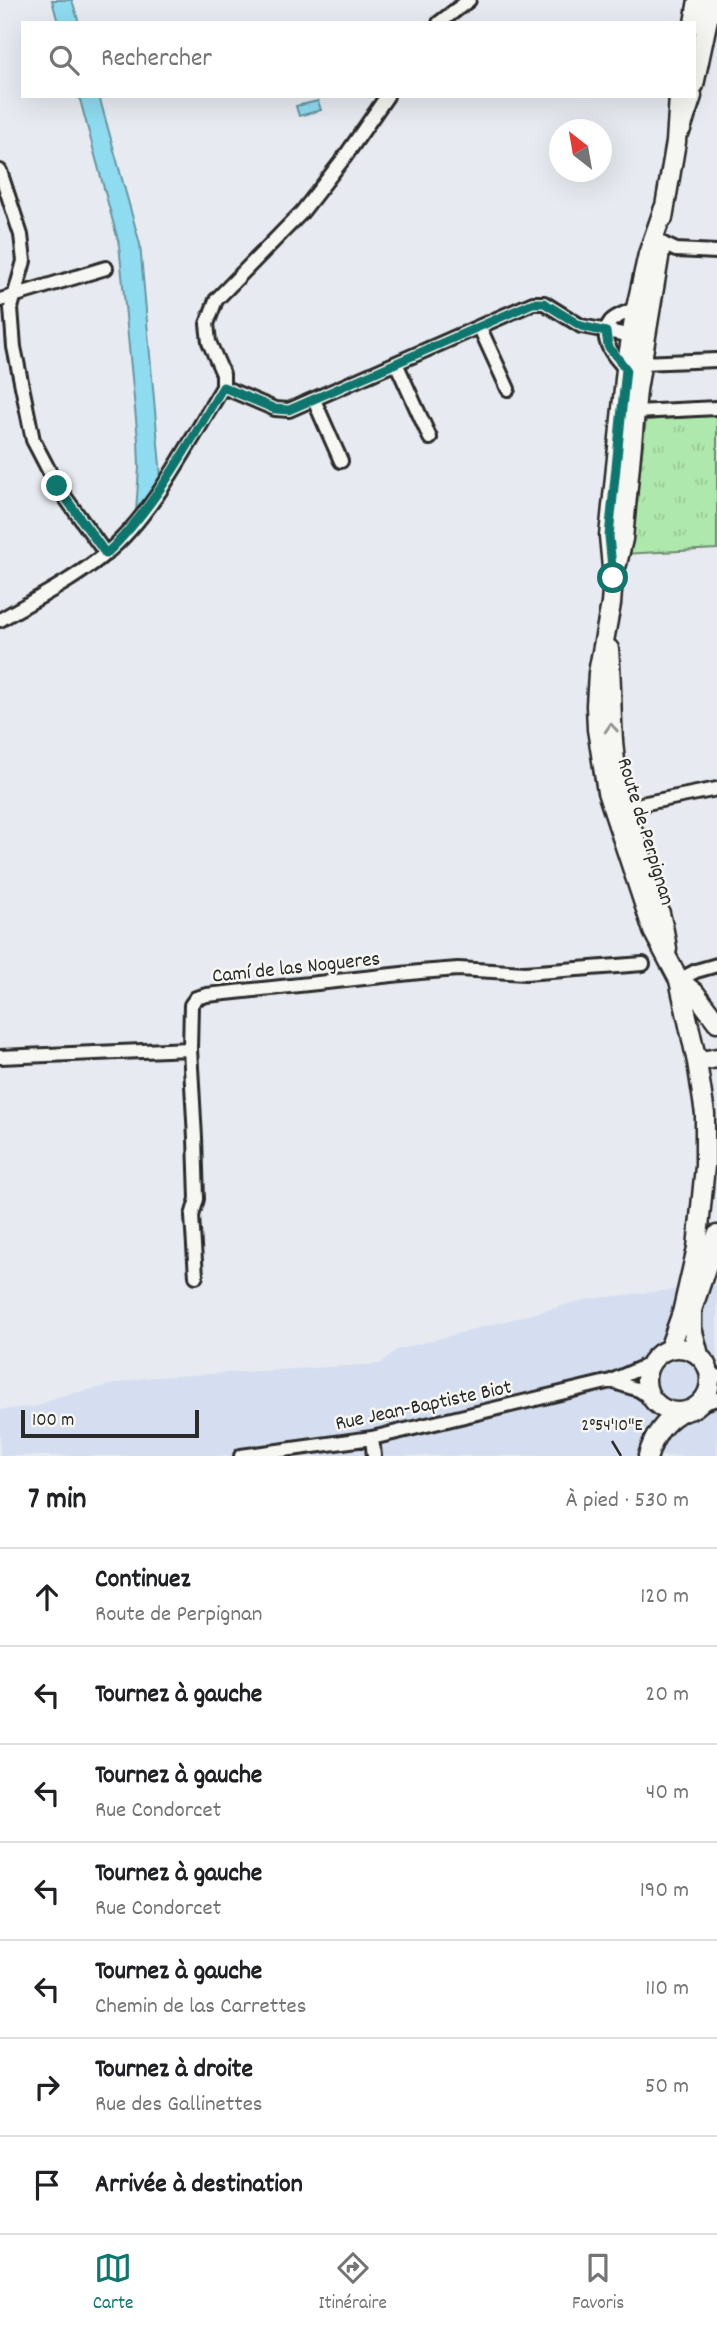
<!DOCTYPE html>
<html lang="fr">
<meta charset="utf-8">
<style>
body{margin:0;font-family:Dekko,sans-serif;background:#f6f6f6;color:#202124}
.compass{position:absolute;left:549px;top:119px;width:63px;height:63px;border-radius:50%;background:#fff;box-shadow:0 7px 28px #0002;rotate:329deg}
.scale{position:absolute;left:21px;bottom:18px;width:178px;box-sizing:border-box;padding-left:7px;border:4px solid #2b2b2b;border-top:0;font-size:19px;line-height:24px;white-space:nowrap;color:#2b2b2b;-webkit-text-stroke:5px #f6f6f2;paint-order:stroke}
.stop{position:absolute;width:21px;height:21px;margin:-16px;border:5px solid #0f766e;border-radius:50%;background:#fff}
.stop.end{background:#0f766e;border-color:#fff;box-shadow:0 2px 7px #0008}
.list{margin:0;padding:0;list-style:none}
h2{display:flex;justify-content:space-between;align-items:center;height:91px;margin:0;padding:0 28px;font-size:30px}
h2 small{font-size:23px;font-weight:400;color:#757577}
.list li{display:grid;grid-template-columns:46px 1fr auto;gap:21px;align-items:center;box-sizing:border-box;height:98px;padding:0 28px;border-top:2px solid #e0e0e0}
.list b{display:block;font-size:26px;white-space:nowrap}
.list p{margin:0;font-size:23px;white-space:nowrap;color:#757577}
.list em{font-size:23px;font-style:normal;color:#757577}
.icon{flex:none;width:38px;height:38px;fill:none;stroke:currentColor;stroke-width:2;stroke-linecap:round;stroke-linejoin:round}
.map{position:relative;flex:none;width:717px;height:1456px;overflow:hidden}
.search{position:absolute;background:#fff;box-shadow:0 7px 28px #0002;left:21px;right:21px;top:21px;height:77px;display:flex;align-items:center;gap:18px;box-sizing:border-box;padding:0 24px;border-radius:0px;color:#757577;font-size:26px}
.sheet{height:777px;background:#fff}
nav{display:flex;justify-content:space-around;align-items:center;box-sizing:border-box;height:98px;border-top:2px solid #e0e0e0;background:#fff;font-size:19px;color:#757577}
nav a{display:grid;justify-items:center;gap:4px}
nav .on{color:#0f766e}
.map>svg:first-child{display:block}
.built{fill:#d5def0}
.grass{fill:url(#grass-tufts);stroke:#6d8a6c;stroke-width:2}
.water{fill:#8fdbf0;stroke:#6795a1;stroke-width:2}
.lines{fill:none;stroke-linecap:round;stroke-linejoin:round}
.street-casing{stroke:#2b2b2b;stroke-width:18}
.secondary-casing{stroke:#2b2b2b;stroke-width:23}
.street{stroke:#f6f6f2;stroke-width:12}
.secondary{stroke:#f6f6f2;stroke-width:18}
.oneway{stroke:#90908e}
.route{stroke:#0f766e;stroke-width:9}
.ticks{fill:none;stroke:#2b2b2b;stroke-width:2.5}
.labels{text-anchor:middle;stroke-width:5;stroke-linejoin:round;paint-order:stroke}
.street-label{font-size:21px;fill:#2b2b2b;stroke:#f6f6f2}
.ticks-label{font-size:18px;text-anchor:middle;fill:#2b2b2b;stroke:#f6f6f2;stroke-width:5;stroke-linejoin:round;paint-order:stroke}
</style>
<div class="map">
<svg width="717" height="1456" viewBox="0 0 717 1456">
<defs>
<pattern id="grass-tufts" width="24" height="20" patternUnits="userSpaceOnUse" patternTransform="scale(1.75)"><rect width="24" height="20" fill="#afe8ac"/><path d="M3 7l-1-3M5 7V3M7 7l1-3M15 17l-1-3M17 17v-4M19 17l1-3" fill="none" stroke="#97c794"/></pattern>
</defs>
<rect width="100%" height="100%" fill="#e7ebf1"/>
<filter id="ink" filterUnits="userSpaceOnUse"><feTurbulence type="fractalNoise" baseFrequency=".0143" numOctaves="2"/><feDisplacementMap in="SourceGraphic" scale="14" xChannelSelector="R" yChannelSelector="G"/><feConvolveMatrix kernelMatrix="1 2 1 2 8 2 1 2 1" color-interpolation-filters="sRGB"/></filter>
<g filter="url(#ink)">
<!-- built -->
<path class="built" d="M717,1285V1456H0V1410L38,1406L57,1397L141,1378L380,1364L396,1350L588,1299Z"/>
<!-- grass -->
<path class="grass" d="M717,415V549L622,554L621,553L630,552L646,420Z"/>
<!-- water -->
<path class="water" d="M52,0H72L79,23H58Z
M79,96H99L140,244L161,477L136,512L139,467L138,440L119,244Z
M318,101L321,110L299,116L296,106Z"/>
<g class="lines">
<defs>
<path id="street" d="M439,23L469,0
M0,171L21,235L24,261L11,308L14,347L33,440L57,486L106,554
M661,243L676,250L717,252
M0,300L106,268
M480,328L508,389
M396,363L430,438
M641,363L717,360
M626,369C614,357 597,338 611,321C617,315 629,312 636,308
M223,387L275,409L289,410L533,303H544L581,326L638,337
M314,400L341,461
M636,412L717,408
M0,620C35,599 74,580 105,554C152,517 191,439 223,387V374L209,342L207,324L216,300L302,212L344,158L387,96
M626,807L717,789
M679,980L696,971L717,965
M190,1049L195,1138L197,1199L192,1216L196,1276
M0,1057L190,1049L191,1005L196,998L207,995L420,972L458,969L525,973L643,964
M650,1364L611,1381L639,1390L651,1398
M710,1372L717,1376
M700,1404L717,1399
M372,1438L374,1456
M241,1456L372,1438L611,1381"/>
<path id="secondary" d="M694,23L698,0
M694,85L712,0
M681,129L692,96
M664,208L648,254L636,308L626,369L609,536L613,578L611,604L598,673L596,705L597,729L607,792L653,931L679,980L697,1062L705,1114V1166L697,1248L682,1313L669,1349
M663,218L676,142L679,96
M617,564L623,539L637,390L661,246
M609,649C613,696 609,742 620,789C634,843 660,894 667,949
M679,980L695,993L717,1022
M697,1062L717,1058
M646 1380a32 32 0 1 1 64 0a32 32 0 1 1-64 0Z
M699,1355L692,1328V1310L717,1235
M648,1456C653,1438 662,1423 679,1413"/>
</defs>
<!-- street casing -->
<use href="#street" class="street-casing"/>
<!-- secondary casing -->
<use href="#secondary" class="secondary-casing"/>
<!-- street -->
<use href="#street" class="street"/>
<!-- secondary -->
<use href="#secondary" class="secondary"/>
</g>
<!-- one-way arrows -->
<defs><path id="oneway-chevron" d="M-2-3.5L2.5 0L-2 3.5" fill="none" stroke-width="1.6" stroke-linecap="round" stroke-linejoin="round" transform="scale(1.75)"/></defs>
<use class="oneway" href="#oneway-chevron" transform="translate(611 728) rotate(-95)"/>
</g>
<g class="lines" filter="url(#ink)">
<!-- route -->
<path class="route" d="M57,486L106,554C155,507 188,445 223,387L275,409L289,410L533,303H544L581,326L606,332L608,346L626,369L609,536L613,578"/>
</g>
<!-- ticks -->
<path class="ticks" d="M612,1441L621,1456"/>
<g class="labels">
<!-- street labels -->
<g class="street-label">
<text transform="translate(647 831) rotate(73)" y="7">Route de Perpignan</text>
<text transform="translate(296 966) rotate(-6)" y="7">Camí de las Nogueres</text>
<text transform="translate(423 1404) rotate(-12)" y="7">Rue Jean-Baptiste Biot</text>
</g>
</g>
<g class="ticks-label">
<text x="612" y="1430">2°54'10"E</text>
</g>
</svg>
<svg class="compass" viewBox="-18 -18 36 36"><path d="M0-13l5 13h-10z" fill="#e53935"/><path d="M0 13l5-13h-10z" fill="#757577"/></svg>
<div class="scale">100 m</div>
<div class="stop" style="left:613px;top:578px"></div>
<div class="stop end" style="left:57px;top:486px"></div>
<div class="search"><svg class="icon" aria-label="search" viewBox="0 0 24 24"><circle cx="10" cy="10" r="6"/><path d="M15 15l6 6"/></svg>Rechercher</div>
</div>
<section class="sheet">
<h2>7 min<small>À pied · 530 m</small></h2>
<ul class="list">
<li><svg class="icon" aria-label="ahead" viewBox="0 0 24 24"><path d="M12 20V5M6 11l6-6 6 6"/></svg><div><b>Continuez</b><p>Route de Perpignan</p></div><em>120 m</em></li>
<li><svg class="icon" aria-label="left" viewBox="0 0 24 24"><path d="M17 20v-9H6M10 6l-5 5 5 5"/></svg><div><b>Tournez à gauche</b></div><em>20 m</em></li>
<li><svg class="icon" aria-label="left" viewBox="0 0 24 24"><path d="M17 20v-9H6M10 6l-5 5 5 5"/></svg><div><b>Tournez à gauche</b><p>Rue Condorcet</p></div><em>40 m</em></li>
<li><svg class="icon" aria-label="left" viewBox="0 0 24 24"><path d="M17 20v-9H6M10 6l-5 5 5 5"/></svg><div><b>Tournez à gauche</b><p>Rue Condorcet</p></div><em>190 m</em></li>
<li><svg class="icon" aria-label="left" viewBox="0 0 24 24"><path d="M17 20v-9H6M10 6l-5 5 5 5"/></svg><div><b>Tournez à gauche</b><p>Chemin de las Carrettes</p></div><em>110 m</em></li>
<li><svg class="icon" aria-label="right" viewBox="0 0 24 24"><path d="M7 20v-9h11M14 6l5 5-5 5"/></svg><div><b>Tournez à droite</b><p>Rue des Gallinettes</p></div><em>50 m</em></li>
<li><svg class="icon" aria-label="arrive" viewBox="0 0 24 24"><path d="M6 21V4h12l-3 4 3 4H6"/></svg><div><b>Arrivée à destination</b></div></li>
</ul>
</section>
<nav>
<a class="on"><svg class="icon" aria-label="map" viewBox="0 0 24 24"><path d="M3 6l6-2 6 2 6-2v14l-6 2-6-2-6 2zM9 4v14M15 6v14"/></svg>Carte</a>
<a><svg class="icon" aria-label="directions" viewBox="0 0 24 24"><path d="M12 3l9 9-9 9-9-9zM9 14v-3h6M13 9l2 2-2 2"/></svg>Itinéraire</a>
<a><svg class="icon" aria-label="saved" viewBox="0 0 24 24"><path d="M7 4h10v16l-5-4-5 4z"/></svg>Favoris</a>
</nav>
